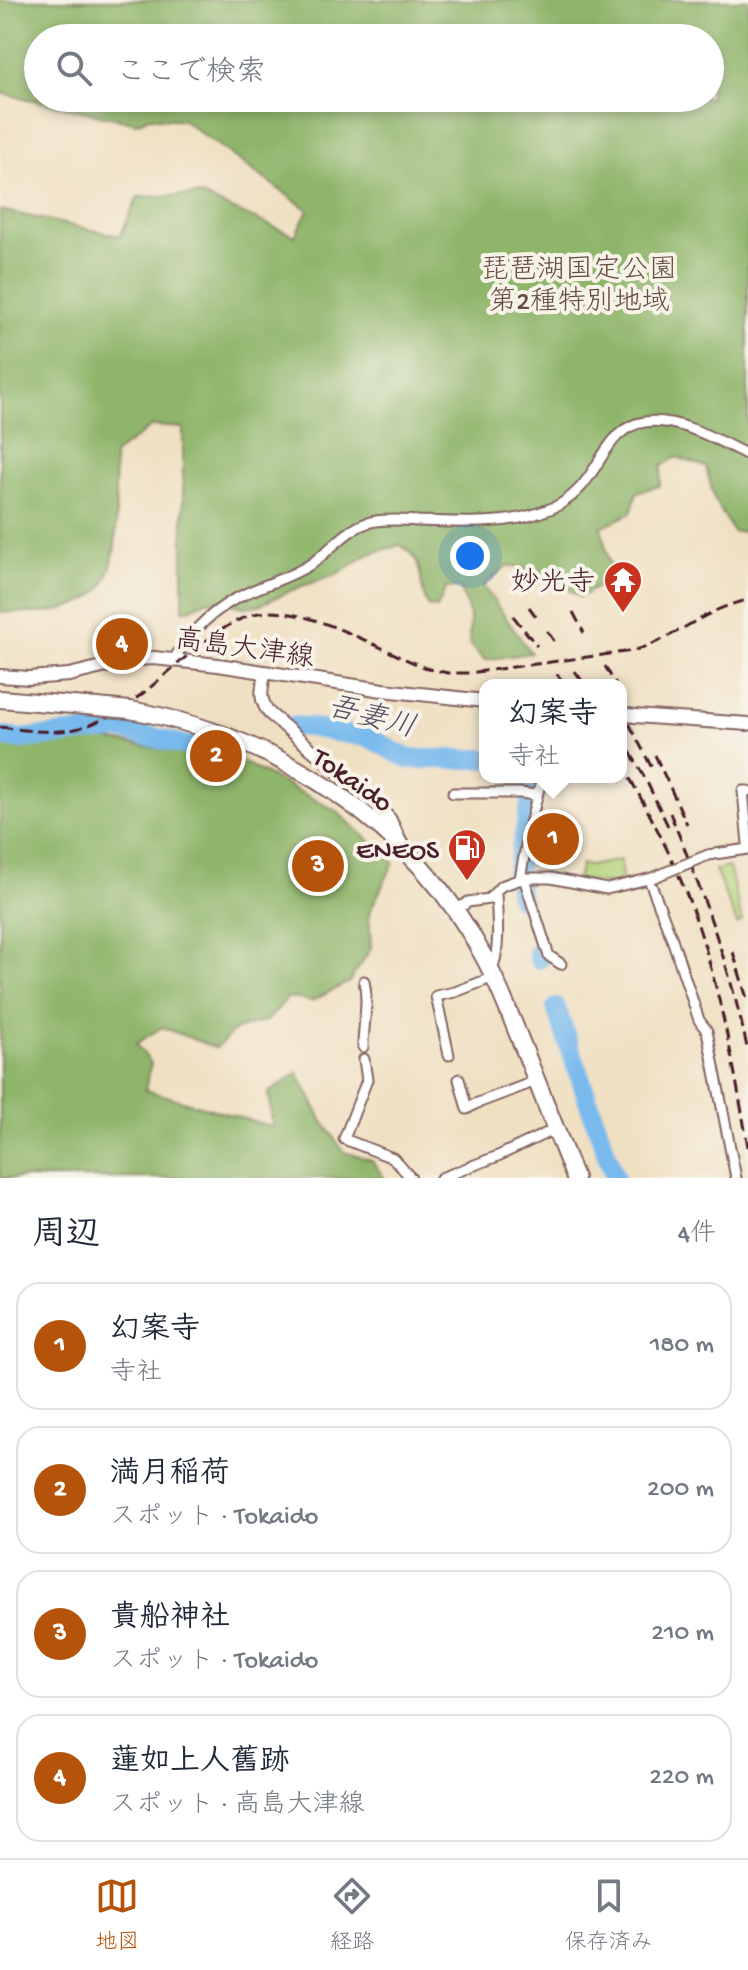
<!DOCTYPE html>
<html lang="ja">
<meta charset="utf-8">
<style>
body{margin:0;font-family:"Gochi Hand","Klee One",sans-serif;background:#f6f6f7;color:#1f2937}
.you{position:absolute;left:470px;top:556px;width:28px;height:28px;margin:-20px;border:6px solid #fff;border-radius:50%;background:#1a73e8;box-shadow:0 0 0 12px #1a73e833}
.badge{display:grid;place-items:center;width:52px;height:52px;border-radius:50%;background:#b45309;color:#fff;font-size:26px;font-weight:700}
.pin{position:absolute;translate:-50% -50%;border:4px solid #fff;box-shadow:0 2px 8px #0006}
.popup{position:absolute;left:479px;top:679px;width:148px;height:104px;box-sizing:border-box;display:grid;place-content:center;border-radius:16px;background:#fff;filter:drop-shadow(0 2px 6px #0005);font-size:26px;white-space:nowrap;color:#747a83}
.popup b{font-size:30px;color:#1f2937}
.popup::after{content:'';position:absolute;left:50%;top:100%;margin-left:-16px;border:16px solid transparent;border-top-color:#fff}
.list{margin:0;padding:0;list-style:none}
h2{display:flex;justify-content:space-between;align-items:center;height:104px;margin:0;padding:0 32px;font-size:34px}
h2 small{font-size:26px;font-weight:400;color:#747a83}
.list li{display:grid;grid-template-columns:52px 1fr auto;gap:24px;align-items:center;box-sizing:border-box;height:128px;margin:0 16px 16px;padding:0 16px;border:2px solid #e0e1e3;border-radius:24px}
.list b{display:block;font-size:30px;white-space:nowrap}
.list p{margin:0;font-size:26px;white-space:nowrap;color:#747a83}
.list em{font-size:26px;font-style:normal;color:#747a83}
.icon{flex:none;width:44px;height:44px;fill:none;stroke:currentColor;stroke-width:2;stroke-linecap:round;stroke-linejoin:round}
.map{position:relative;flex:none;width:748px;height:1178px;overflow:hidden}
.search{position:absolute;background:#fff;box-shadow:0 4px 12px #0003;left:24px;right:24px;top:24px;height:88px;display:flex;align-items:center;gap:20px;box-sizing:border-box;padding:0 28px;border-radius:44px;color:#747a83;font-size:30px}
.sheet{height:680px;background:#fff}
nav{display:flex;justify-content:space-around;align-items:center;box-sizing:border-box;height:112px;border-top:2px solid #e0e1e3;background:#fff;font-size:22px;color:#747a83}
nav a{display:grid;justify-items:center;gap:4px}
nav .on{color:#b45309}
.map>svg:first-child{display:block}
.green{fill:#b4d37a;stroke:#7f7952;stroke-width:2}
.forest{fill:#8fb56a;stroke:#6c6a4a;stroke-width:2;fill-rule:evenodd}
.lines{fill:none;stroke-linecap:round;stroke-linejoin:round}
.river{stroke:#78baed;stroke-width:20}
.minor-casing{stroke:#846360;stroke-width:13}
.tertiary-casing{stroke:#846360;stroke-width:15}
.secondary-casing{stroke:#846360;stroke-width:16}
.trunk-casing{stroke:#846360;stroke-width:20}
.minor{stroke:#fff;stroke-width:9}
.tertiary{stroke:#fff;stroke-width:11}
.secondary{stroke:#fff;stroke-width:12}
.trunk{stroke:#fff;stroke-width:16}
.rail{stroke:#4a1f2b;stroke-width:3;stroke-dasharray:12 6;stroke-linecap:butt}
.minor-bridge-casing{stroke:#846360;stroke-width:13;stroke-linecap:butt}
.secondary-bridge-casing{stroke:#846360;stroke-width:16;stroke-linecap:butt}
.trunk-bridge-casing{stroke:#846360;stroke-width:20;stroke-linecap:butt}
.minor-bridge{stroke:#fff;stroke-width:9}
.secondary-bridge{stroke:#fff;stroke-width:12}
.trunk-bridge{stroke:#fff;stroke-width:16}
.labels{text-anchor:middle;stroke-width:8;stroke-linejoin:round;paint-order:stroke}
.park-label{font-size:28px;fill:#644c3f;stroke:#f7f3e8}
.poi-label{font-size:28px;fill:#4a1f2b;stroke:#f7f3e8;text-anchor:end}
.street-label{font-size:28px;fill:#4a1f2b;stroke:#f7f3e8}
.water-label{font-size:30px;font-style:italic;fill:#584e65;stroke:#f7f3e8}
</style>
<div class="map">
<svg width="748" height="1178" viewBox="0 0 748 1178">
<rect width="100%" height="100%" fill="#f7f3e8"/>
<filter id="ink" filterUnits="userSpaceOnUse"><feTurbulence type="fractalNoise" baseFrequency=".0125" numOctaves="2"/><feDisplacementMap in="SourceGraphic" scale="16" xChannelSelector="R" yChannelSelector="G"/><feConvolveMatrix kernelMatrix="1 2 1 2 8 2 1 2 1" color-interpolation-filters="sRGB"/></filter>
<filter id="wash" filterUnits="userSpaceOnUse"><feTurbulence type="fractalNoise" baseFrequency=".006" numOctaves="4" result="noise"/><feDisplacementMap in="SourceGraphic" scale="32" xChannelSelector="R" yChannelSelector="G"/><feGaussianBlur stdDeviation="1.8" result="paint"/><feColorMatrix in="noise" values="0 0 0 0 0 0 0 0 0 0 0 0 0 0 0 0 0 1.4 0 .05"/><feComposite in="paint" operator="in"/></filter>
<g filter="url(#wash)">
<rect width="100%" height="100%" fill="#f0e0c2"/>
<!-- green -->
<path class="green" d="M620,860L623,883H597L577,879L581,864L589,866Z
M729,867L742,921L737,924L715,870Z"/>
<!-- forest -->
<path class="forest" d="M0,0H748V532H733L714,498L706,467L677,457L662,466L660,486L637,492L631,513L601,527L613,578L580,597L547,575L508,565L483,586L531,653L485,660C464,642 470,644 470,620C470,610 463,598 460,588H446L437,608L428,606C416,584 428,560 400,545L369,554L336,575L299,587L259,605L243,607L221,601H206L187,610H183V428L152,426L114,454C113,494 124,547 104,584C95,600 73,607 56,611C39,615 18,612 0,612V210L120,236L138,197L199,195L295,236L308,210L183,120L149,117L137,123L0,93ZM38,38H710V98H38Z
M102,739L197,755L233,757L335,810L394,862L369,913L371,948L349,982L312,1001L288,997L268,1020L236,1029L216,1048L162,1027L136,1044L151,1063L145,1090L273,1127L268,1093L298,1073L322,1120L344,1152L372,1160L384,1178H0V745L15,747Z"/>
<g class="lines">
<!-- river -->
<path class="river" d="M292,726L308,727L370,738L408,759H485
M0,736L19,739L119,729L192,747
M520,898L516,874L536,777
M538,953L539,959
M556,1008L615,1178"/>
</g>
</g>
<g filter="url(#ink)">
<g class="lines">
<defs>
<path id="minor" d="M174,659C191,631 215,608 245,594C267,583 290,578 311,564C331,550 350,524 376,521C390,519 404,520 418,521C459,522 506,526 544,511C558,507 570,499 580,488C601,466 610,426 645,422C678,417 719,441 748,455
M748,791H743L748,844
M453,793H520L536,795
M708,855L748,849
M524,878L547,950L549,956L561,964
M520,879L530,824L542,777
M649,879L672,939L699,1020L707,1031L736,1178
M455,911L468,902L489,899L501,886L524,878H551L607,889L652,878
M491,971C501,953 497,915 496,894
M363,1047C363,1025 369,1003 364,981
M449,1055L436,996L455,992L494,977
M364,1059L367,1080L344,1139L393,1158L411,1178
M459,1079L467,1109L475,1104L536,1081
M441,1178L498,1156L555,1129"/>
<path id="tertiary" d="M265,672C262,689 258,698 269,713L378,806L390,819L402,845"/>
<path id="secondary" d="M0,676L29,678L69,675L136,659L154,658L218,665L383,690L485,701
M635,716L748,724"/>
<path id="trunk" d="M0,699L97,707
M130,710C278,736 415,824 485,959C501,990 513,1022 526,1054C542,1095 559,1137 575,1178"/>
</defs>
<!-- minor casing -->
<use href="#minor" class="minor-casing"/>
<!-- tertiary casing -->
<use href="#tertiary" class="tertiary-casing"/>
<!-- secondary casing -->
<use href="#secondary" class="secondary-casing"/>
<!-- trunk casing -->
<use href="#trunk" class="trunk-casing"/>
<!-- minor -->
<use href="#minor" class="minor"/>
<!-- tertiary -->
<use href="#tertiary" class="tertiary"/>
<!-- secondary -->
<use href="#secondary" class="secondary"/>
<!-- trunk -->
<use href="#trunk" class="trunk"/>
<!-- rail -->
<path class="rail" d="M529,607L537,618
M573,612L584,633
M513,616L537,646
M547,631L557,645
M605,666L616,685
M575,671L585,685
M557,674L565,685
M621,708L654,772
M0,727C26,730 53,735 79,728C100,723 121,710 138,697C171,673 228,611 269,612C320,612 382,651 429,669L448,673H469L632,651C674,640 705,608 748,600
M621,736L645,778L668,826
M655,755L687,824
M621,763C656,823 688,887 707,954C725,1017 737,1083 748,1147
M670,813C702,890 731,970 748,1052
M733,952L748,1002"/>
<defs>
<path id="minor-bridge" d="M652,878L708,855"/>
<path id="secondary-bridge" d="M621,714L635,716"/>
<path id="trunk-bridge" d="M97,707L130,710"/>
</defs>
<!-- minor-bridge casing -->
<use href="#minor-bridge" class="minor-bridge-casing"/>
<!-- secondary-bridge casing -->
<use href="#secondary-bridge" class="secondary-bridge-casing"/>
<!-- trunk-bridge casing -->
<use href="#trunk-bridge" class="trunk-bridge-casing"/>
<!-- minor-bridge -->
<use href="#minor-bridge" class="minor-bridge"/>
<!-- secondary-bridge -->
<use href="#secondary-bridge" class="secondary-bridge"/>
<!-- trunk-bridge -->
<use href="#trunk-bridge" class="trunk-bridge"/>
</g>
</g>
<!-- icons -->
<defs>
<symbol id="temple-pin" viewBox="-11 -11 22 30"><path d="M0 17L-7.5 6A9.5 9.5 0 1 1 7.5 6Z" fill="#c8321e" stroke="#f7f3e8"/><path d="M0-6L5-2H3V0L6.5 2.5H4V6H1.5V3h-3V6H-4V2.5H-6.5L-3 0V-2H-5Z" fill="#fff"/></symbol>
<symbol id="fuel-pin" viewBox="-11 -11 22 30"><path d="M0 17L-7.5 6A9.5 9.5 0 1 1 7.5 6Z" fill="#c8321e" stroke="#f7f3e8"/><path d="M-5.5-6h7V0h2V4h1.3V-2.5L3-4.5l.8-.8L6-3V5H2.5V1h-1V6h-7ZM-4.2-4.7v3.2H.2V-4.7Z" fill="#fff"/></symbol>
</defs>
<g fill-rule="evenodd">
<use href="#temple-pin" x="601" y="558" width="44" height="60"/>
<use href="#fuel-pin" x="445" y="826" width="44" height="60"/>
</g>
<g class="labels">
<!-- park labels -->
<g class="park-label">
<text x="579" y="277">琵琶湖国定公園<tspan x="579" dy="32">第2種特別地域</tspan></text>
</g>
<!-- poi labels -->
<g class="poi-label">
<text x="595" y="590">妙光寺</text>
<text x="439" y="858">ENEOS</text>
</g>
<!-- street labels -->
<g class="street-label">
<text transform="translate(245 646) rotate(8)" y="10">高島大津線</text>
<text transform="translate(354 778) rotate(35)" y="10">Tokaido</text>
</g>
<!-- water labels -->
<g class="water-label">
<text transform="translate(372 715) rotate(15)" y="10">吾妻川</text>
</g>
</g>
</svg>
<div class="you"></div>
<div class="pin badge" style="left:553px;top:839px">1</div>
<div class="popup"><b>幻案寺</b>寺社</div>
<div class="pin badge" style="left:216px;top:756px">2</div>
<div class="pin badge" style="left:318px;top:866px">3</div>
<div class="pin badge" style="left:122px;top:644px">4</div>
<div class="search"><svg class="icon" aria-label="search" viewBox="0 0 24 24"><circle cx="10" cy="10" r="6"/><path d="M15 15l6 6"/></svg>ここで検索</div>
</div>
<section class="sheet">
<h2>周辺<small>4件</small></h2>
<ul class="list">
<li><span class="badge">1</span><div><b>幻案寺</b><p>寺社</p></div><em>180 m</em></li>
<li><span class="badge">2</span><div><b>満月稲荷</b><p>スポット · Tokaido</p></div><em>200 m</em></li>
<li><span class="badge">3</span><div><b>貴船神社</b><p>スポット · Tokaido</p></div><em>210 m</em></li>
<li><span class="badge">4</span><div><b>蓮如上人舊跡</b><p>スポット · 高島大津線</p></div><em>220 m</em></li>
</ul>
</section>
<nav>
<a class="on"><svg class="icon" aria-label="map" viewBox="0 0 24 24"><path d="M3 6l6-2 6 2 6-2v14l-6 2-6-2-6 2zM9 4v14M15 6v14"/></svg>地図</a>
<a><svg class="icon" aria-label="directions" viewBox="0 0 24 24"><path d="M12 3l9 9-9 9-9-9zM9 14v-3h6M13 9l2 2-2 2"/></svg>経路</a>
<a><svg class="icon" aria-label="saved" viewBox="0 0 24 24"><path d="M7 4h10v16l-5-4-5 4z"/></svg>保存済み</a>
</nav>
